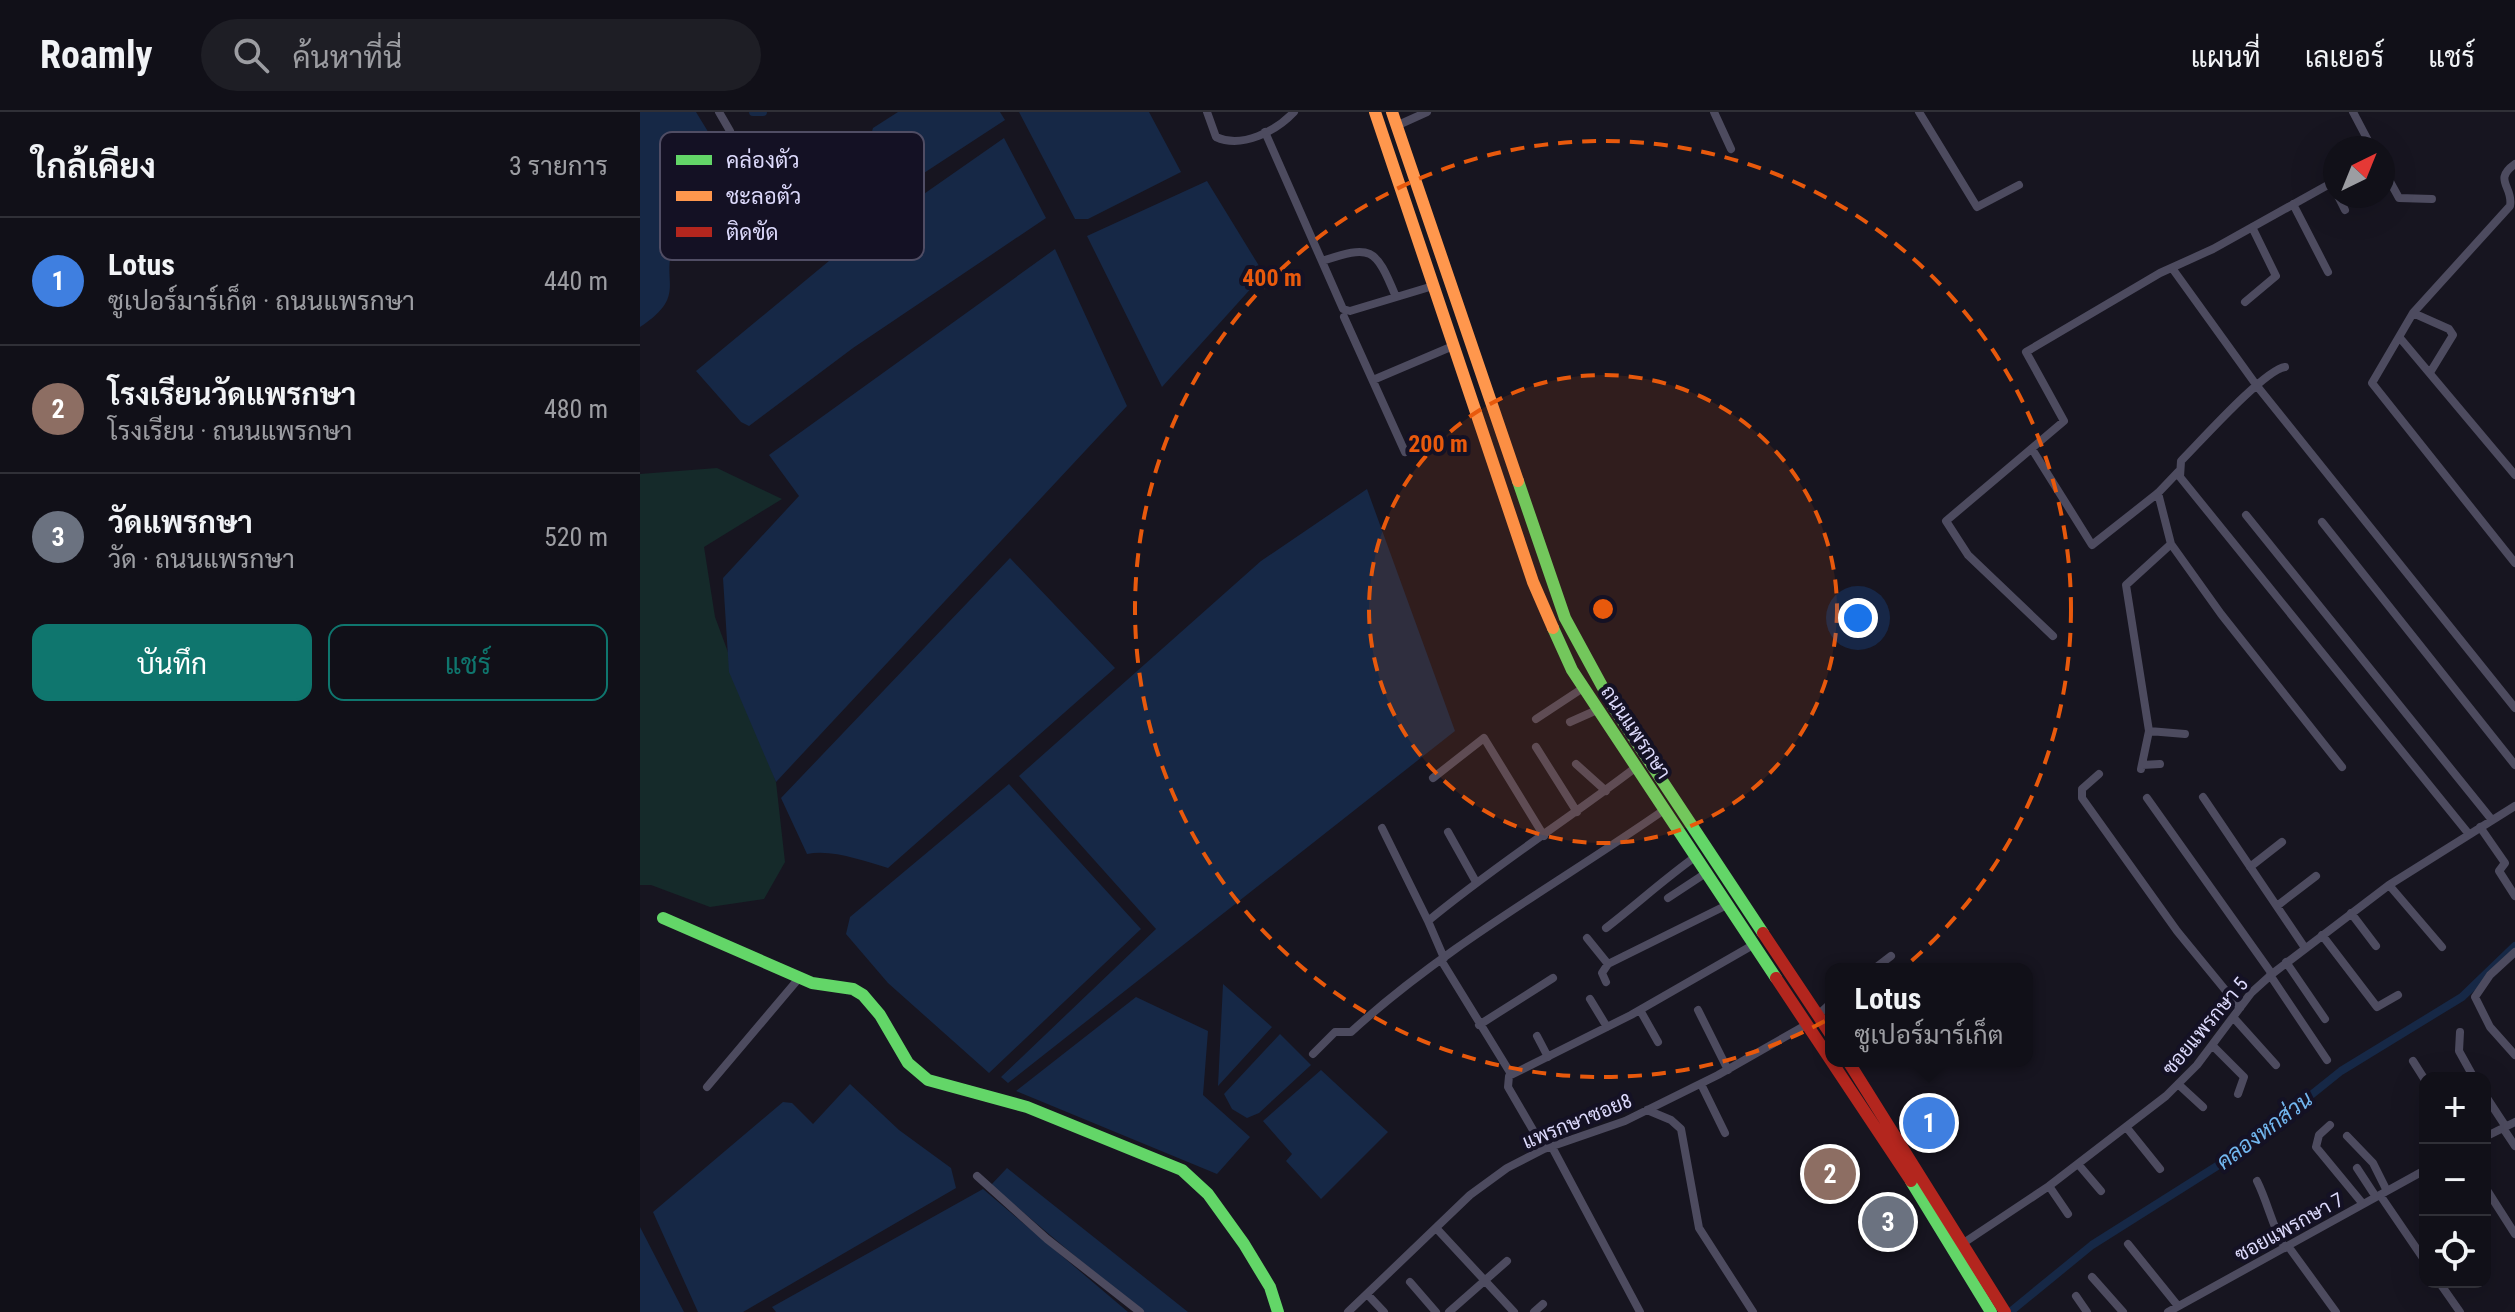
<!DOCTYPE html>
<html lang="th">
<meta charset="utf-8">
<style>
body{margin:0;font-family:"Roboto Condensed",Sarabun,sans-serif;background:#1e1e25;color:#f1f3f6}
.controls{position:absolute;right:24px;bottom:24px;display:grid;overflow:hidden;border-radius:16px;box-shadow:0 8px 32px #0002}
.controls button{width:72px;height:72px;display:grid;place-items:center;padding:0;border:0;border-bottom:2px solid #303037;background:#111018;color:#f1f3f6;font:40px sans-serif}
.compass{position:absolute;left:1683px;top:24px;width:72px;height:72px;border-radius:50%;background:#111018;box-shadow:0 8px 32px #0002;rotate:43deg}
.you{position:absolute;left:1218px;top:506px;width:28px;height:28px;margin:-20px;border:6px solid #fff;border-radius:50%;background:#1a73e8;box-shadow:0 0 0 12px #1a73e833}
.badge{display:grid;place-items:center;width:52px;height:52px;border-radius:50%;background:#0f766e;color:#fff;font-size:26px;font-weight:700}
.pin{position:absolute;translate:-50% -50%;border:4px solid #fff;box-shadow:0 2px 8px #0006}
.popup{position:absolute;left:1185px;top:851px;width:208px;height:104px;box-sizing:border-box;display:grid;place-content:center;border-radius:16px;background:#111018;filter:drop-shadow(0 2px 6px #0005);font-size:26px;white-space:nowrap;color:#9c9da2}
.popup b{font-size:30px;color:#f1f3f6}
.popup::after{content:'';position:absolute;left:50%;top:100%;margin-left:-16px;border:16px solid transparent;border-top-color:#111018}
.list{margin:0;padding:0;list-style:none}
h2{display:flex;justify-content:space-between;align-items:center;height:104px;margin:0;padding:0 32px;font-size:34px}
h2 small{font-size:26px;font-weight:400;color:#9c9da2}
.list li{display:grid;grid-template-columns:52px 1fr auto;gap:24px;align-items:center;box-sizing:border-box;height:128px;padding:0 32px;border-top:2px solid #303037}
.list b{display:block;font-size:30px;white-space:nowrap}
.list p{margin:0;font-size:26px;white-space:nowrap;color:#9c9da2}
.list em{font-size:26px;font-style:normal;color:#9c9da2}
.actions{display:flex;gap:16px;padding:24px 32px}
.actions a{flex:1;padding:18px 0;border:2px solid #0f766e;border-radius:16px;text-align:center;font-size:28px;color:#0f766e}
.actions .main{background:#0f766e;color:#fff}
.icon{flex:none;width:44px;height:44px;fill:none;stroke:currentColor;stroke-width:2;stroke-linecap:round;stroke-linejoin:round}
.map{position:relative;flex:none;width:1875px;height:1200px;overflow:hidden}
header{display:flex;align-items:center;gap:48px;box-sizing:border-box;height:112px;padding:0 40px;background:#111018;border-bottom:2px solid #303037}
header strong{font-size:38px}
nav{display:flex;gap:44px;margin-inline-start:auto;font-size:28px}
.search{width:560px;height:72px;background:#1e1e25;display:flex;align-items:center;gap:20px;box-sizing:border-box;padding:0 28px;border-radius:44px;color:#9c9da2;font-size:30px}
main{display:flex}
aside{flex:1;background:#111018}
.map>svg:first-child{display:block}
.green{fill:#152a2a}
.water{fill:#162846}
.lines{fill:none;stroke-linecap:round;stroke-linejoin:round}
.canal{stroke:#162846;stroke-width:8}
.street{stroke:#4d4b5f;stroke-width:8}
.fast{stroke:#63d668;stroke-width:12}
.slow{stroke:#ff974d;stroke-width:12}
.jam{stroke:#b3261e;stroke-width:12}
.ring{fill:none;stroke:#e8590c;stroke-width:4;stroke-dasharray:14 10}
.labels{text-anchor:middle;stroke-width:8;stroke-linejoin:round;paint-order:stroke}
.street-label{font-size:20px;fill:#dcd9fb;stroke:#141124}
.water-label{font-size:22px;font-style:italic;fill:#72b7f0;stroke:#141124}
.key{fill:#141124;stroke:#504d64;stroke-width:2}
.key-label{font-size:22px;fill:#dcd9fb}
.centre{fill:#e8590c;stroke:#141124;stroke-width:4}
.ring-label{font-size:24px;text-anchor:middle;font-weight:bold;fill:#e8590c;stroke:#141124;stroke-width:8;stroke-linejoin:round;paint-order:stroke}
</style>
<header>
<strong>Roamly</strong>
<div class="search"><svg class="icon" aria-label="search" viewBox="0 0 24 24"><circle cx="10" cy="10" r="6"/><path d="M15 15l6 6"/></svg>ค้นหาที่นี่</div>
<nav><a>แผนที่</a><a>เลเยอร์</a><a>แชร์</a></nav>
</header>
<main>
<aside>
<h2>ใกล้เคียง<small>3 รายการ</small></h2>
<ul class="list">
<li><span class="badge" style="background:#3f7fe0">1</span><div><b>Lotus</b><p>ซูเปอร์มาร์เก็ต · ถนนแพรกษา</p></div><em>440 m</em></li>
<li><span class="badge" style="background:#8d6e63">2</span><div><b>โรงเรียนวัดแพรกษา</b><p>โรงเรียน · ถนนแพรกษา</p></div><em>480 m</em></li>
<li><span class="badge" style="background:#6b7280">3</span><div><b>วัดแพรกษา</b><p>วัด · ถนนแพรกษา</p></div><em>520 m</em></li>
</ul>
<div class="actions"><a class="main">บันทึก</a><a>แชร์</a></div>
</aside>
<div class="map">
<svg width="1875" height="1200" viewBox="0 0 1875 1200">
<rect width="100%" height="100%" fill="#171520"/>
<!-- green -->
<path class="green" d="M77,356L142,387L64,435L75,505L136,670L145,750L124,787L70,795L11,773H0V362Z"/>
<!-- water -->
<path class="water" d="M0,0H56L92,59C80,90 49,100 35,130C18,169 50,182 0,215Z
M258,0H360L365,8L264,74L251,70L229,30L233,16Z
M379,0H509L541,60L448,107H435Z
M364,26L406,106L213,236L109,314L101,310L56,259L195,144Z
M567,69L624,162L522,275L447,124Z
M415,137L487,294L136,670L89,560L83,466L159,384L129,343Z
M727,377L815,619L368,971L361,965L516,817L379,664L621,449Z
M370,446L475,556L248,756C223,749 193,737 167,742L141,686Z
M369,672L501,817L349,961L248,871L206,822L210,805Z
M583,872L632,915L578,974Z
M496,885L568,919L563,983L610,1025L577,1062L376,979Z
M640,922L671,953L619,1001L607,1006L592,997L584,982Z
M681,958L748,1020L681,1087L646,1049L652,1042L623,1009Z
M210,972L259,1018L311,1056L316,1076L103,1200H58L13,1100L143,990L152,991L173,1012Z
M367,1056L548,1200H501L351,1073Z
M343,1077L488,1200H136L132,1195Z
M0,1115L44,1200H0Z"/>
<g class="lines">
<!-- canal -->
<path class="canal" d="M113,0H123
M1370,1200L1452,1133L1604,1037L1701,959L1822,885L1875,834"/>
<!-- street -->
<path class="street" d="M79,0L90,19
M567,0L576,25C602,37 636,19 654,0
M1074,0L1091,37
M1279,0L1337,95L1379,73
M1713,0L1732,36
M756,14L787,0
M625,20L703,197L710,199L793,174
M1875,52C1852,68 1874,75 1870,94L1773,201L1732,271L1875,451
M1743,57L1759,86L1792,87
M1698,84L1705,98
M1653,92L1688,160
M682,149C731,133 735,134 756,185
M1532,156L1617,274L1875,596
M1605,190L1636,164L1612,115
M1773,201L1809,217L1813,223L1791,259
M704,205L765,340
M1760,226L1875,363
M1645,255C1624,258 1560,330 1541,349L1540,365L1828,721
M733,268L813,234
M1392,337L1452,433L1518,381L1538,360
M1518,381L1531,432L1581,502L1702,655
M1606,403L1852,708
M1682,410L1875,653
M1413,524L1328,443L1306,409L1424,309L1386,240L1520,161L1573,137L1695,69
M896,607L943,576
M930,610L957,598
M1509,619L1545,622
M896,635L937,700
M936,652L966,679
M1502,653L1520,652
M1501,657L1509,619L1486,473L1531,432
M1459,662L1442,677V686L1537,819L1600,896
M793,666L844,626L904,724
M1563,685L1665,836
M1507,686L1632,862
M1840,715L1865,751L1859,759L1875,784
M742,716L788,809
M808,720L836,770
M1610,755L1642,730
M1749,773L1802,835
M1028,786L1066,761
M1637,794L1676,764
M1711,801L1736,834
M966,816C997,792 1023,768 1055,745
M1682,823L1737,895L1758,883
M947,826L968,852L1087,793
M1875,840L1850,863L1835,885L1850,915L1875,943
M804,846L788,809C854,754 927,708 995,656
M801,848L871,962
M1646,850L1685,907
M1234,857L1251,844
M1630,863L1687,948
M966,870L962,861L968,852
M950,887L967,915
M1000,898L1018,930
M1058,898L1088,958
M1178,903L1191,891
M1593,905L1636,953
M839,913L913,866
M1820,920L1819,939L1834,966
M897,924L908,945
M1573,934L1604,965L1598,982
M673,942L695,920H711C805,834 919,771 1024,698
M1773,949L1785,968
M1061,972L1085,1021
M1538,972L1563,995
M67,975L160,865
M1845,983L1866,1015
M1007,998L1031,1008L1041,1017L1059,1116L1113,1200
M1690,1013L1679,1023L1676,1035L1723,1092
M1487,1016L1520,1057
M1863,1016L1875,1034
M1707,1024L1733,1051L1747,1079
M1845,1025L1875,1010
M912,1035L1000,1200
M904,1037L868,975L869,964L991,903L1113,833
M1438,1052L1461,1079
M1717,1056L1736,1085
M337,1064L407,1127L500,1200
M1617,1069C1628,1091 1632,1114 1645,1136
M1409,1074L1428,1102
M1845,1075L1875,1122
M1740,1083L1785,1149
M797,1117L874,1200
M1322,1132L1409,1074L1526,984L1557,953L1611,881L1632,862L1749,773L1875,694
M1488,1132L1538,1194
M1648,1134L1696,1200
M1452,1165L1483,1200
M770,1170L796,1200
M1799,1170L1820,1200
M727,1182L744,1200
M1436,1184L1447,1200
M708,1200L830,1083L867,1056L904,1037L985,1009L1078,963L1166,913
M809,1200L867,1149
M894,1200L903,1192
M1528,1200L1785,1058"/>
<!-- fast -->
<path class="fast" d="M878,369L925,506L974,596L1123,821
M913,516L932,558L1136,866
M23,806L172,871L213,877L223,883L240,903L268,951L288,968L387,995L542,1058L568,1082L604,1132L630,1175L638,1200
M1271,1069L1351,1200"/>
<!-- slow -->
<path class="slow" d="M735,0L893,470L913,516
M752,0L878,369"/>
<!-- jam -->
<path class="jam" d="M1123,821L1191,923
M1136,866L1271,1069
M1208,949L1365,1200"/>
</g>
<!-- distance rings -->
<circle cx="963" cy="497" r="234" fill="#e8590c" fill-opacity=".12"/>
<g class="ring">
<circle cx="963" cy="497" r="234"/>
<circle cx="963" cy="497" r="468"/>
</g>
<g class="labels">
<!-- street labels -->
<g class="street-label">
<text transform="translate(996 620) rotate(56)" y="7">ถนนแพรกษา</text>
<text transform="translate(1565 914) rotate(-50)" y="7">ซอยแพรกษา 5</text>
<text transform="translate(937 1009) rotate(-22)" y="7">แพรกษาซอย8</text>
<text transform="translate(1649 1115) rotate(-29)" y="7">ซอยแพรกษา 7</text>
</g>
<!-- water labels -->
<g class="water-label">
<text transform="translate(1624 1018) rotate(-37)" y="8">คลองหกส่วน</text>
</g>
</g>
<!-- legend -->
<rect x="20" y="20" width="264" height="128" rx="12" class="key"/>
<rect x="36" y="43" width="36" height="10" fill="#63d668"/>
<rect x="36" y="79" width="36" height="10" fill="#ff974d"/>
<rect x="36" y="115" width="36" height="10" fill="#b3261e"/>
<g class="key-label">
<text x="86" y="56">คล่องตัว</text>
<text x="86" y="92">ชะลอตัว</text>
<text x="86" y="128">ติดขัด</text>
</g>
<circle cx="963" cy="497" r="12" class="centre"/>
<g class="ring-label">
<text x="632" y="174">400 m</text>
<text x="798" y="340">200 m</text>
</g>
</svg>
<div class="controls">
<button>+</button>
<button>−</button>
<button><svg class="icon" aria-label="locate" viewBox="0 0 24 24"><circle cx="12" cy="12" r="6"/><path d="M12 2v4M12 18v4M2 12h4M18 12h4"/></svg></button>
</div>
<svg class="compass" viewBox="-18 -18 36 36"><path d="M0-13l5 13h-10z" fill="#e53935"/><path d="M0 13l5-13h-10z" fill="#9c9da2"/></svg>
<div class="you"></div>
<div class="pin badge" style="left:1289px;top:1011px;background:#3f7fe0">1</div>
<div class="popup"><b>Lotus</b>ซูเปอร์มาร์เก็ต</div>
<div class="pin badge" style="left:1190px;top:1062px;background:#8d6e63">2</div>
<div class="pin badge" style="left:1248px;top:1110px;background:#6b7280">3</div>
</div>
</main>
